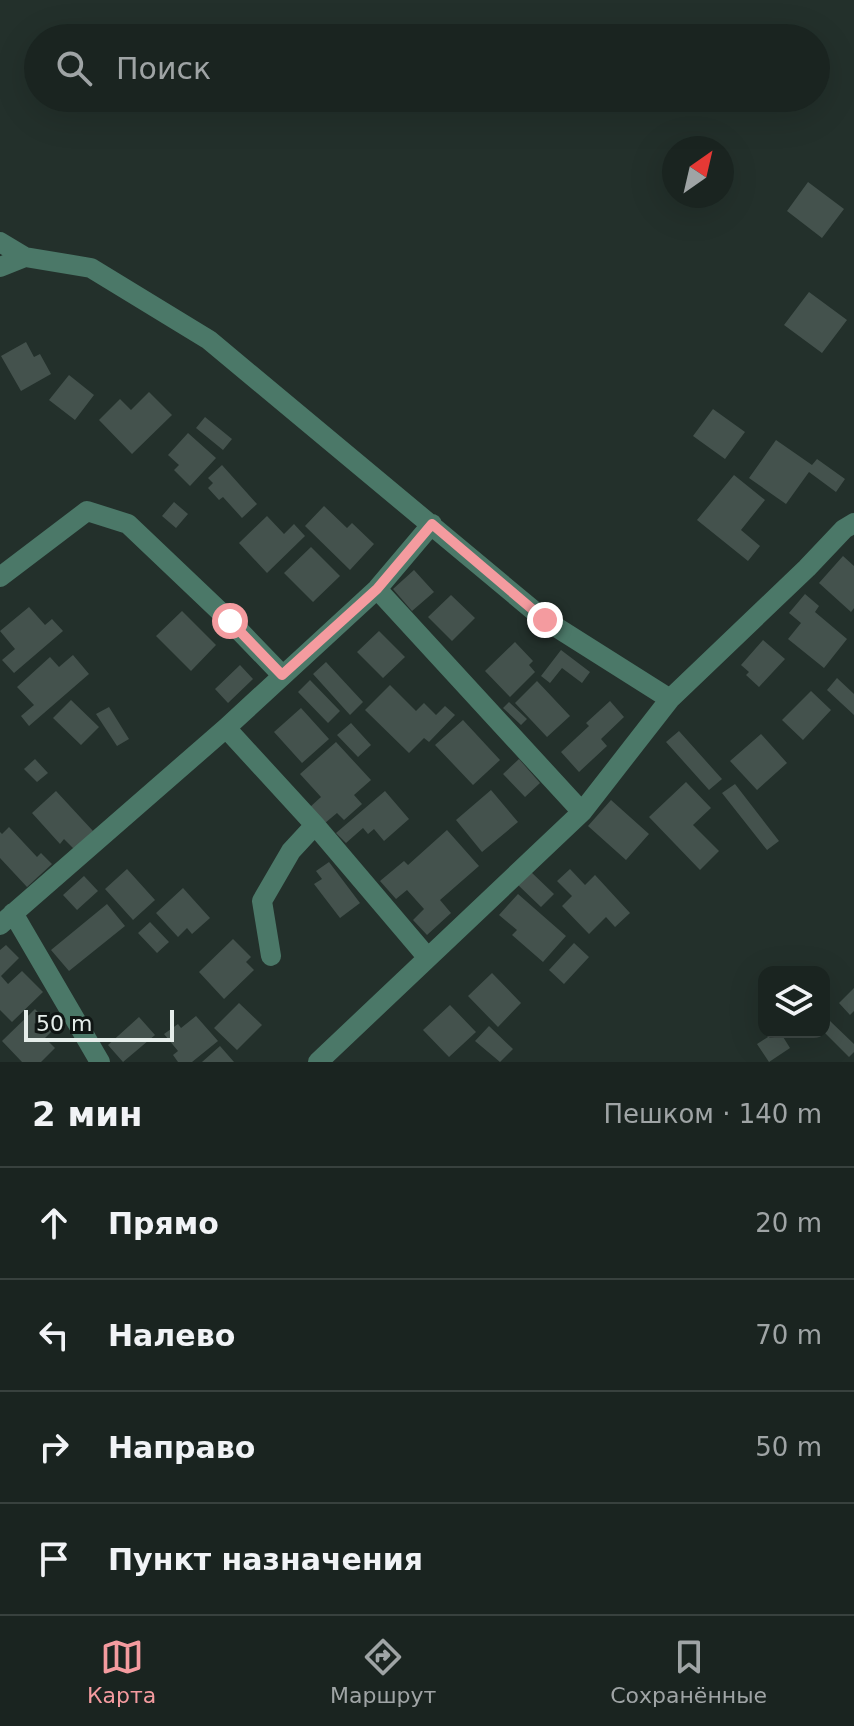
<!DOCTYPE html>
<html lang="ru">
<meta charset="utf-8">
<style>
body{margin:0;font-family:"DejaVu Sans",sans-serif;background:#27302d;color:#f1f3f6}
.controls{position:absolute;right:24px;bottom:24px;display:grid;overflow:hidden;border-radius:16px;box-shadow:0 8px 32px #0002}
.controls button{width:72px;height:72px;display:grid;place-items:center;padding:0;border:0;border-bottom:2px solid #38413e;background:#1a2420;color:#f1f3f6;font:40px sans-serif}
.compass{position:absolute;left:662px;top:136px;width:72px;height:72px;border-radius:50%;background:#1a2420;box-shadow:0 8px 32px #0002;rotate:34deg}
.scale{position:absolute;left:24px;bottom:20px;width:150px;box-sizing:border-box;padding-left:8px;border:4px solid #e5edea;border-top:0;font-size:22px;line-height:28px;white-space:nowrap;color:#e5edea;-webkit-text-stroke:6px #101614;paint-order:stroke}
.stop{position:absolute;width:24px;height:24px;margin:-18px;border:6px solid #f49b9f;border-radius:50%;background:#fff}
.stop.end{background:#f49b9f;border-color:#fff;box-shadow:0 2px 8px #0008}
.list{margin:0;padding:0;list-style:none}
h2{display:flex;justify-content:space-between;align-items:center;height:104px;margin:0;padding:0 32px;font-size:34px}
h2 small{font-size:26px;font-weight:400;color:#9fa4a5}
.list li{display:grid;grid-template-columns:52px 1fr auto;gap:24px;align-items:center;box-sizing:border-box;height:112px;padding:0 32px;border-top:2px solid #38413e}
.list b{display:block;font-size:30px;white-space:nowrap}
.list em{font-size:26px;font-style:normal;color:#9fa4a5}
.icon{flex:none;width:44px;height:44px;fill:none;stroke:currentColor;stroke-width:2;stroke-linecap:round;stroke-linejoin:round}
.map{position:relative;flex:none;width:854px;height:1062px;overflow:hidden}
.search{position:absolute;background:#1a2420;box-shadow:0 8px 32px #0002;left:24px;right:24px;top:24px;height:88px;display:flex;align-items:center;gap:20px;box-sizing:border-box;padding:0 28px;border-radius:44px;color:#9fa4a5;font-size:30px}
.sheet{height:552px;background:#1a2420}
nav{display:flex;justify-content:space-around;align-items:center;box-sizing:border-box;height:112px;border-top:2px solid #38413e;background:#1a2420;font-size:22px;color:#9fa4a5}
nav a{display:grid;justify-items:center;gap:4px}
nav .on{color:#f49b9f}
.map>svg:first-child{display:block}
.building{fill:#44524d}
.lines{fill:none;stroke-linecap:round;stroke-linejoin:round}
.minor{stroke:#4b7868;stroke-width:20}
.route{stroke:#f49b9f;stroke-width:10}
</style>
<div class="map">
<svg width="854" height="1062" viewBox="0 0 854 1062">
<rect width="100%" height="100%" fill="#23302b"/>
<!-- building -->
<path class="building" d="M808,182L844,209L822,238L787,211Z
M809,292L847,320L822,353L784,325Z
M26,342L34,357L40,354L51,374L21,391L1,356Z
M69,375L94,395L75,420L49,400Z
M149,392L172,415L132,454L99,420L120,399L131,410Z
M713,409L745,432L725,459L693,436Z
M205,417L232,439L223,450L196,428Z
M188,433L216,458L190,486L174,470L179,465L168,455Z
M776,440L812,465L817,459L845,479L836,492L809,472L786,504L749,478Z
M222,465L257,504L242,518L223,497L219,500L208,488L213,483L208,478Z
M734,475L765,500L741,530L760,546L748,561L697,520Z
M174,502L188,514L176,528L162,516Z
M324,506L347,528L352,523L374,544L350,570L305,526Z
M267,516L284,534L294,524L305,536L267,573L239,543Z
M311,547L340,576L313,602L284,573Z
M843,556L854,566V608L851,612L819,583Z
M414,570L434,592L412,611L393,589Z
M805,594L819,606L815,612L847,639L824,668L788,639L801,623L789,613Z
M451,595L475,618L452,641L428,617Z
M29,607L45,625L52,619L63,631L14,673L2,660L15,649L0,631Z
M182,611L216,645L191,671L156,636Z
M379,631L405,657L383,678L357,652Z
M763,640L785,659L759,687L746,675L749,672L741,665Z
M515,642L533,661L529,665L535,672L510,697L485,671Z
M561,650L590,672L582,683L562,668L550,683L541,676Z
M73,655L89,674L29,726L21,716L34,705L17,687L50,657L59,667Z
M326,662L363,702L350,715L313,674Z
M240,665L253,679L228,703L215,689Z
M837,678L854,694V715L827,690Z
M310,680L340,711L328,723L298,692Z
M537,681L570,716L547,737L515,703Z
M390,685L416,711L424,703L436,715L445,706L455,715L429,742L424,738L409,753L365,710Z
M811,691L831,710L803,740L782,720Z
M71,700L99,727L81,745L53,718Z
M610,701L624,717L601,739L607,746L579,772L561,752L589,726L586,723Z
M509,702L527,719L521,725L503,708Z
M109,707L129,739L117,746L96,714Z
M301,708L329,739L302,763L274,732Z
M463,720L500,760L473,785L435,745Z
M351,723L371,745L358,757L337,735Z
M679,731L722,779L709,790L666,742Z
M761,734L787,763L757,790L730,761Z
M336,742L371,780L354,795L362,804L344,820L337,813L325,823L310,807L321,797L300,774Z
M35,759L48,773L37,782L24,769Z
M519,759L540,783L525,797L503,774Z
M686,782L711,808L693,825L719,851L700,870L649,817Z
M735,784L779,841L767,850L722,793Z
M491,790L518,822L482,852L456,820Z
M56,791L93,831L74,849L64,839L60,844L32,813Z
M385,791L409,819L384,841L374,829L368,834L363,828L346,843L336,833Z
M611,800L649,834L626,860L588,826Z
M9,827L37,857L41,853L52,864L27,887L0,858V832L2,834Z
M447,830L479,866L440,900L451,913L427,935L413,920L424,909L407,890L396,899L380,881L404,861L408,865Z
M329,862L360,903L340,918L314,884L322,879L316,871Z
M127,869L155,900L133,920L105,889Z
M570,869L585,885L595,875L630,913L615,927L606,917L589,934L562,906L572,896L557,881Z
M530,871L554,894L541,907L517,884Z
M84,876L98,891L77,910L63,895Z
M183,888L210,918L192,934L187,928L178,937L156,913Z
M518,894L566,936L543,962L512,935L517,930L499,915Z
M107,904L125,926L69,971L51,950Z
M150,922L169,942L157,953L138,933Z
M233,939L251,957L246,962L254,970L224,999L199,972Z
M574,943L589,957L564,984L549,970Z
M6,945L19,958L1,976L8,984L22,971L43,992L12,1022L0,1010V950Z
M492,973L521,1003L498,1027L468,996Z
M854,988V1011L850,1015L839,1003Z
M239,1003L262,1025L237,1050L214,1028Z
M450,1005L476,1032L449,1057L423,1030Z
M35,1009L54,1029L45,1038L55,1048L41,1062H22L2,1041Z
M196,1016L218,1041L192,1062H178L173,1055L178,1051L164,1034L178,1024L181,1028Z
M139,1017L155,1035L123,1062L108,1045Z
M830,1021L854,1044V1052L849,1057L824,1032V1027Z
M489,1026L513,1049L500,1062L475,1041Z
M776,1032H780L790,1048L769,1062L757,1044Z
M220,1046L234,1062H202Z"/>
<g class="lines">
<!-- minor -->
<path class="minor" d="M0,242L25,257
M0,267L25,257L91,268L209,340L545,620L670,699
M0,577L87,511L128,524L230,621L282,675
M377,589L582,812
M226,728L315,825L428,958
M13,913L100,1062
M0,925L226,728L377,589L432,524
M271,956L262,901L291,851L315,825
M318,1062L582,812L670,699L807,568L844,529L854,523"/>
</g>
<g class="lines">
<!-- route -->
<path class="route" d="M230,621L282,675L377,589L432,524L545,620"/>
</g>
</svg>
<div class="controls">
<button><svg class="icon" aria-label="layers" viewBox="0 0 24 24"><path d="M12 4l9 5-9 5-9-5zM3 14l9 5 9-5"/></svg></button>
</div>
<svg class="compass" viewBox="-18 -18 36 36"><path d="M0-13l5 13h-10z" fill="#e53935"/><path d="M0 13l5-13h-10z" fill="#9fa4a5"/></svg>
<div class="scale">50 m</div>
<div class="stop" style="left:230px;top:621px"></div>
<div class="stop end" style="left:545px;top:620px"></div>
<div class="search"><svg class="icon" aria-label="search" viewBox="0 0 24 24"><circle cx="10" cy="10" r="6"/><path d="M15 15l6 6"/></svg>Поиск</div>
</div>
<section class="sheet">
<h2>2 мин<small>Пешком · 140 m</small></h2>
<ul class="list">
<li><svg class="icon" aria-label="ahead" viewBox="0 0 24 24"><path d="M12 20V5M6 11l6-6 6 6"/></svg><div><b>Прямо</b></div><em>20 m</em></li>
<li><svg class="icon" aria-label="left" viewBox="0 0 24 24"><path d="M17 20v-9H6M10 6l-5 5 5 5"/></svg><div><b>Налево</b></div><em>70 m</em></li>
<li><svg class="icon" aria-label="right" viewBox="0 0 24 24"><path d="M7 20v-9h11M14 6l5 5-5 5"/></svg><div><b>Направо</b></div><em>50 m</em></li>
<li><svg class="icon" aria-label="arrive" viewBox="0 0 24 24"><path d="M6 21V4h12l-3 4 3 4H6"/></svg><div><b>Пункт назначения</b></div></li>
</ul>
</section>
<nav>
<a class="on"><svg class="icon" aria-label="map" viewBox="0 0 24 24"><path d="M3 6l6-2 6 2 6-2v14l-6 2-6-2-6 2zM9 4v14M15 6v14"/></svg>Карта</a>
<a><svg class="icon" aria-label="directions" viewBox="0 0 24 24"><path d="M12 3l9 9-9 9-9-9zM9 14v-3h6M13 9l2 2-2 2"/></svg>Маршрут</a>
<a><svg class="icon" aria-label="saved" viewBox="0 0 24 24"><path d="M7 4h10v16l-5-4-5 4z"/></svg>Сохранённые</a>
</nav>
